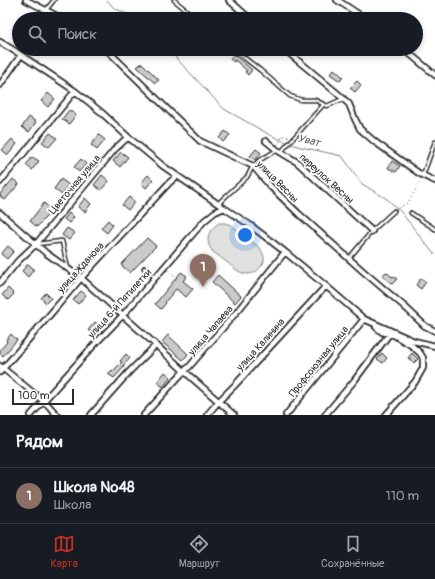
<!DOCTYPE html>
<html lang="ru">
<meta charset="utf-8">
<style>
body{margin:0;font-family:Pangolin,sans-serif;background:#242831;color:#f1f3f6}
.scale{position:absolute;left:12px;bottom:10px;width:62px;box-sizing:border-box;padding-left:4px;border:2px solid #2b2b2b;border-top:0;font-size:11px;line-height:14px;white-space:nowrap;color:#2b2b2b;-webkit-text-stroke:3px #fff;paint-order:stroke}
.you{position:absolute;left:245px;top:235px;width:14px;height:14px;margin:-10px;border:3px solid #fff;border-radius:50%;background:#1a73e8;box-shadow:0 0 0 6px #1a73e833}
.badge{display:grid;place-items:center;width:26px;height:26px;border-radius:50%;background:#c8321e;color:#fff;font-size:13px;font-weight:700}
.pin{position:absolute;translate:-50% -33px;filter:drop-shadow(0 1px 2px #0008)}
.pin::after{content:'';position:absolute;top:21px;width:14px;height:12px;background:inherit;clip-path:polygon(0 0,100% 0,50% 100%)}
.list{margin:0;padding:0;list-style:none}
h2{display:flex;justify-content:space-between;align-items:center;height:52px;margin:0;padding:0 16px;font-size:17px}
h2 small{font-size:13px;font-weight:400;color:#9ea1a6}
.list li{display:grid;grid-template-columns:26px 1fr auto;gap:12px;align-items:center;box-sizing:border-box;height:56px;padding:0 16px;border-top:1px solid #363941}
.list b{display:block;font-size:15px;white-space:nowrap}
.list p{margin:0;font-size:13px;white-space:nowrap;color:#9ea1a6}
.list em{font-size:13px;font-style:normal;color:#9ea1a6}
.icon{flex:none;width:22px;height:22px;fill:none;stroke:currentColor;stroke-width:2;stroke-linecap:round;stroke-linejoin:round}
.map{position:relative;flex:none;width:435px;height:415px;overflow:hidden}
.search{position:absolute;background:#171b24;box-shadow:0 2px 6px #0003;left:12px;right:12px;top:12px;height:44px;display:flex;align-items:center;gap:10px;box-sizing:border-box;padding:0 14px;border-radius:22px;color:#9ea1a6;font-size:15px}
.sheet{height:108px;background:#171b24}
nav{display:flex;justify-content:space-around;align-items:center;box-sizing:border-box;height:56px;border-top:1px solid #363941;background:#171b24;font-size:11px;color:#9ea1a6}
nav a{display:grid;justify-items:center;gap:2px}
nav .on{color:#c8321e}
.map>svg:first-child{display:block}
.green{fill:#e0e0e0;stroke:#868686}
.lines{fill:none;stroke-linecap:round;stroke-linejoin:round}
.stream{stroke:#7e7e7e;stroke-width:1}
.building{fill:#cbcbcb;stroke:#2b2b2b}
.lane-casing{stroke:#2b2b2b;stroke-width:5.5}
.street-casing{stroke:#2b2b2b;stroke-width:8}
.path{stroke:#2b2b2b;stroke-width:1;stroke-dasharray:1 3;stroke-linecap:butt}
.lane{stroke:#fff;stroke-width:2.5}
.street{stroke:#fff;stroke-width:4.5}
.labels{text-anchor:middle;stroke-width:3.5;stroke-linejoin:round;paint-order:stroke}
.street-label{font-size:10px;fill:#2b2b2b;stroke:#fff}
.water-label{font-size:11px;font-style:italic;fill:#5c5c5c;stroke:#fff}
</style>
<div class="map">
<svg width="435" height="415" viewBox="0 0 435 415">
<rect width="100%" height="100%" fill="#fff"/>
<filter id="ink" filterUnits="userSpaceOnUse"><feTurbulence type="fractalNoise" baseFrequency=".025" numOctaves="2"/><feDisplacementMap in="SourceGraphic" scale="8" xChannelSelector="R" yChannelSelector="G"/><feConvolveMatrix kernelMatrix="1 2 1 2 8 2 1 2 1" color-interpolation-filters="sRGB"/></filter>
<g filter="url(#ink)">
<!-- green -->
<path class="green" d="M219,223H225L231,225L260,248C264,254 266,260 262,265C258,271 254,274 247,274C239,273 234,268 228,263C223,259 218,256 213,252C204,241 208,230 219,223Z"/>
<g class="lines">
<!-- stream -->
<path class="stream" d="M107,0L114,8L138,19
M170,49L176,58L224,109L270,135L288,143L301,147L342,156L362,184L387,199L401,212L433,253L435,254"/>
</g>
<!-- building -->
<path class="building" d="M234,54L252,70L248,75L245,72L247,71L235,60L234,62L230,59Z
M142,63L159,80L155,83L137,67Z
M334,69L343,77L340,81L330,74Z
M357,81L361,85L355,92L350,88Z
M48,93L55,99L48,107L41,101Z
M69,110L76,115L69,124L62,119Z
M29,117L36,122L29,132L22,127Z
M225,131L230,135L223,142L219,138Z
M50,133L57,138L49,147L42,142Z
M99,135L105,140L97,150L91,145Z
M12,139L17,144L8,155L2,150Z
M256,149L261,153L255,160L250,156Z
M121,152L128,157L120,167L113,161Z
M32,157L39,161L32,170L26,165Z
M81,159L86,164L79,172L74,167Z
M392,161L400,166L396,172L388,168Z
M102,175L109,181L101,190L94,185Z
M148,175L153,180L146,188L141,183Z
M13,179L19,184L5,200L0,196V194Z
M61,179L69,185L62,195L54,189Z
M129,197L135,202L128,210L122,205Z
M85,198L91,204L85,212L78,207Z
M44,203L52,210L37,227L30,221Z
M69,213L74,217L69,223L64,219Z
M108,220L113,225L107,233L101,228Z
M67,228L75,233L69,240L62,235Z
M147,238L156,246L130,273L121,265Z
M8,246L14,251L7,259L1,254Z
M28,264L34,269L28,277L22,271Z
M181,272L187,276L183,281L193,289L186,297L176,289L165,302L166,303L161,309L155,304Z
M386,272L392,277L393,276L397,279L392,284L382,276Z
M218,275L241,296L235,303L212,282Z
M421,278L426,282L421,289L416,285Z
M8,288L14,294L8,300L2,295Z
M81,291L86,295L78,304L73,300Z
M46,293L51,298L46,303L41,298Z
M95,322L99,325L92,333L88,330Z
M11,334L17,340L3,356L0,353V350L7,342L6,340Z
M168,335L188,354L183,360L162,342Z
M382,353L387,358L383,363L377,359Z
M412,353L418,359L414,363L408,358Z
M126,354L130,358L123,366L124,367L114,378L108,374L112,370L113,371L122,362L120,361Z
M165,372L171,377L163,387L157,382Z"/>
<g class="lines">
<defs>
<path id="lane" d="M174,0L197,19
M46,10L54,0
M233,49L260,70L290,96L301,100H315L327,106L343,99
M281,152L324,104
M423,175L435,142
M218,204L226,196L247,177L253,166L260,160L277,150
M411,213L435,229
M37,244L62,241L68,269
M349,258L372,231L394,211
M144,268L155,277"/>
<path id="street" d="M26,0L63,19
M229,0L250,19
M337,0L366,19
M0,42L15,51L75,91L101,112L128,137L163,166L224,208L250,225L285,252L326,286L364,319L414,341L435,346
M106,49L200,141L253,166L270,186L299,214L364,272L405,307L425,326L435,331
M284,49L337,93L349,104L355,119L360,129L375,142L420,174L435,181
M404,49L435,75
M0,85L21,55
M266,141L277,150L297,162L372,231
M0,182L75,91
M0,213L46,253L81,278L156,345L184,371L234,415
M0,283L18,261L36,244L115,149L128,137
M376,327L382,332L394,335L411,345L420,353L423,358V368L415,382L386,415
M0,366L47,404L57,415
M0,372L47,318L81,278L169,183L177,176
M31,415L94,345L123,315L204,221L215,212L224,208
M91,415L129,372L156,345
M144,415L184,371L189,367L240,308L285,252
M207,415L219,401L235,385L326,286
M286,415L364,319
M325,415L354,381L390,333"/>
</defs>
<!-- lane casing -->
<use href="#lane" class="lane-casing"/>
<!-- street casing -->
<use href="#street" class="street-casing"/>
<!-- path -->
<path class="path" d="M277,145L280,142L282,136L291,137
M396,210L402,206L406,204L409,201L421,180
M167,270L176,278"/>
<!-- lane -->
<use href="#lane" class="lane"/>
<!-- street -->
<use href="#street" class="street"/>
</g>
</g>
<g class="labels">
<!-- street labels -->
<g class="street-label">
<text transform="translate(327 178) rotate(42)" y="4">переулок Весны</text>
<text transform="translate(278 181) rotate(45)" y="4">улица Весны</text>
<text transform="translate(74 184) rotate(-50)" y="4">Цветочная улица</text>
<text transform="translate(80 267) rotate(-48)" y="4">улица Жданова</text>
<text transform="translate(119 303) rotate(-48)" y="4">улица 6-й Пятилетки</text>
<text transform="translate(210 330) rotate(-49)" y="4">улица Чапаева</text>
<text transform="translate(260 344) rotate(-48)" y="4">улица Калинина</text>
<text transform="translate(318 361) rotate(-51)" y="4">Профсоюзная улица</text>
</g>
<!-- water labels -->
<g class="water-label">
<text transform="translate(309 140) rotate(14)" y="4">Уват</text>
</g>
</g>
</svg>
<div class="scale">100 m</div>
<div class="you"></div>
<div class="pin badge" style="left:203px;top:287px;background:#8d6e63">1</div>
<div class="search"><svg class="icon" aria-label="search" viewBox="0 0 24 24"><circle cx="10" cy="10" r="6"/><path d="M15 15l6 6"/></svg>Поиск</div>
</div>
<section class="sheet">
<h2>Рядом<small></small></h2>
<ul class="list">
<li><span class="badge" style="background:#8d6e63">1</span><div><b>Школа №48</b><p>Школа</p></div><em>110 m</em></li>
</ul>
</section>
<nav>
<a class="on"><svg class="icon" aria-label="map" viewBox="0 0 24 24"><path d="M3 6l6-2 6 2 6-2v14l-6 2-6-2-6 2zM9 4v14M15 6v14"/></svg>Карта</a>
<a><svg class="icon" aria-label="directions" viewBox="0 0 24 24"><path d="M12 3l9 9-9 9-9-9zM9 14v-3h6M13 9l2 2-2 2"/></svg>Маршрут</a>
<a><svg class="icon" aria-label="saved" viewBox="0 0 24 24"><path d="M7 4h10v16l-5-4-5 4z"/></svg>Сохранённые</a>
</nav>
